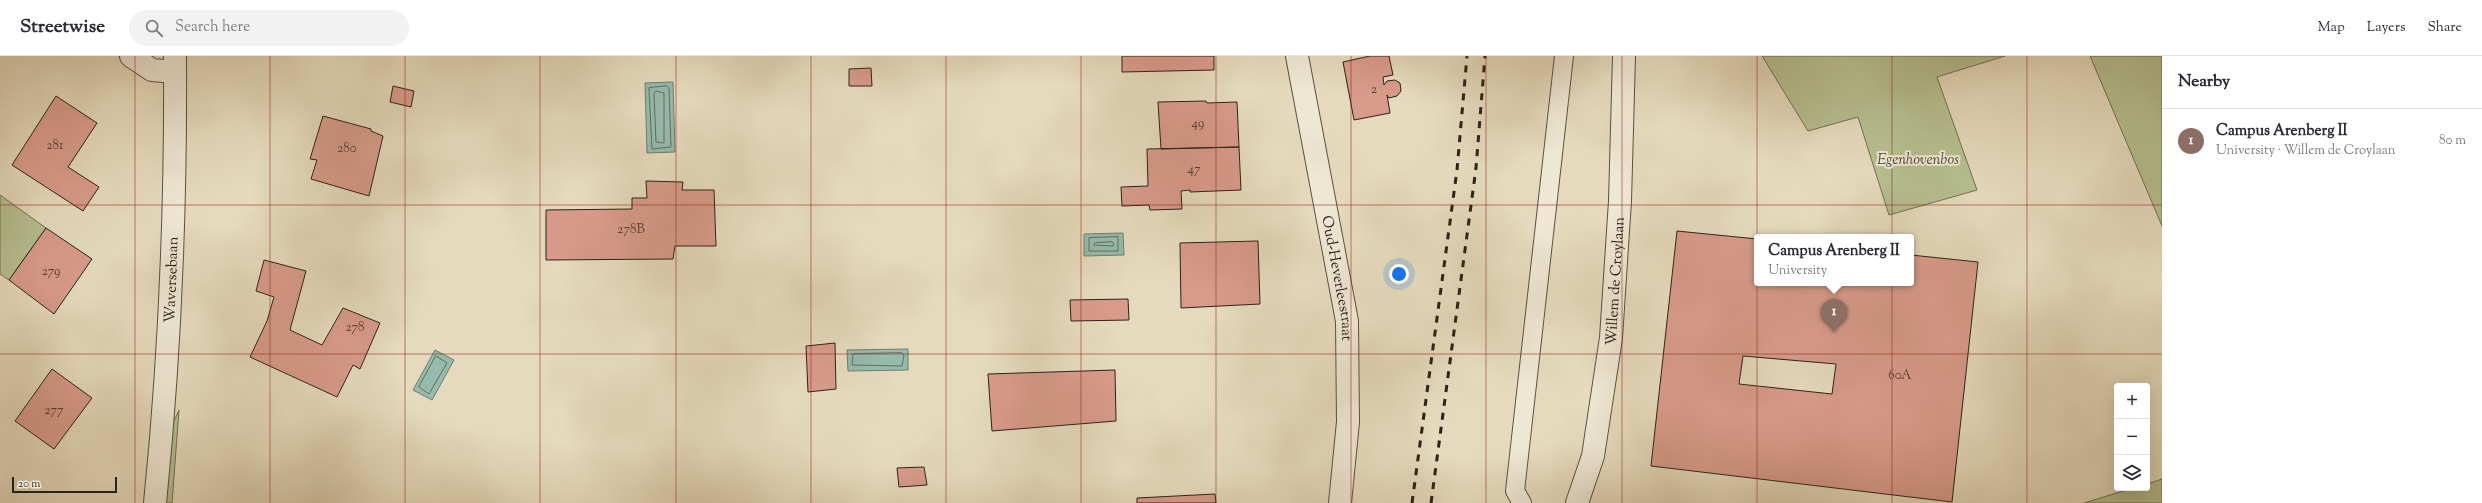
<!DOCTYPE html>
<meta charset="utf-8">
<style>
body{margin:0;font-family:"Sorts Mill Goudy",serif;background:#f2f2f3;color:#2b2b33}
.controls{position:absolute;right:12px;bottom:12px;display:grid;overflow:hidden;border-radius:4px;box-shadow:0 4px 16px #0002}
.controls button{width:36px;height:36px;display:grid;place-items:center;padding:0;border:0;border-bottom:1px solid #e1e1e2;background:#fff;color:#2b2b33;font:20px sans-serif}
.scale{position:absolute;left:12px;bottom:10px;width:105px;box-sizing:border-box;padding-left:4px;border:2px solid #2c2218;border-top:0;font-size:11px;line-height:14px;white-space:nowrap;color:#2c2218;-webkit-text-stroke:3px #eee7d4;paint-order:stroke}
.you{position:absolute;left:1399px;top:218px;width:14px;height:14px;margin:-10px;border:3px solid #fff;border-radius:50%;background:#1a73e8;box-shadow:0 0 0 6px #1a73e833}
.badge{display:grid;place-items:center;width:26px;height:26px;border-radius:50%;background:#2563eb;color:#fff;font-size:13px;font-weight:700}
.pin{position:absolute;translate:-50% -33px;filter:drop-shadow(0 1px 2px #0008)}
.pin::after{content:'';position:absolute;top:21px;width:14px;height:12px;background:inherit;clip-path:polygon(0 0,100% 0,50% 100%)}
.popup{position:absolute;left:1754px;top:178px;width:160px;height:52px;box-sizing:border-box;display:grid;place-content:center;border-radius:4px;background:#fff;filter:drop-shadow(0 1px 3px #0005);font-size:13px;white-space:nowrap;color:#7c7c81}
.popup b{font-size:15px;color:#2b2b33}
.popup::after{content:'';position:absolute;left:50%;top:100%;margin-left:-8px;border:8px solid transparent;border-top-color:#fff}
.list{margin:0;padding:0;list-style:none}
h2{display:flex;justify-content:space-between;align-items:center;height:52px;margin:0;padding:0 16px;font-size:17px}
h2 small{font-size:13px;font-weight:400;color:#7c7c81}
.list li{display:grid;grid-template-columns:26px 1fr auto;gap:12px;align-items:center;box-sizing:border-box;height:64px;padding:0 16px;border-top:1px solid #e1e1e2}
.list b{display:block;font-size:15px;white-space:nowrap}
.list p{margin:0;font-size:13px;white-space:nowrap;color:#7c7c81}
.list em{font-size:13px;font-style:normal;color:#7c7c81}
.icon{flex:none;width:22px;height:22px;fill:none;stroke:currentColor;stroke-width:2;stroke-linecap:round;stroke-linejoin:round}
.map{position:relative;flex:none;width:2162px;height:447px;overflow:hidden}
header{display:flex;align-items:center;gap:24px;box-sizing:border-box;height:56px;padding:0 20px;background:#fff;border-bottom:1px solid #e1e1e2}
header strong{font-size:19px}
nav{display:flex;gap:22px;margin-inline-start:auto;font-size:14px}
.search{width:280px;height:36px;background:#f2f2f3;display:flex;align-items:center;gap:10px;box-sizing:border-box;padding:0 14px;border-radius:22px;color:#7c7c81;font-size:15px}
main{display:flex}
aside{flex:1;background:#fff}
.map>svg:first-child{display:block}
.green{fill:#b6bf90;stroke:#717054}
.water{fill:#96bbad;stroke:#6c7e71}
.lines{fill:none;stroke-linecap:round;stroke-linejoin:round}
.shore{stroke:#616e62;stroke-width:1}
.building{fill:#d89b8b;stroke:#2c2218;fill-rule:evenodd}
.service-casing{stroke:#5a5041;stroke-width:20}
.minor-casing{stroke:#5a5041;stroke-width:24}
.tertiary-casing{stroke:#5a5041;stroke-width:24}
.service{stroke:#eee7d4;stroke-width:18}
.minor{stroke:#eee7d4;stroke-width:22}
.tertiary{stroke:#eee7d4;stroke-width:22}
.rail{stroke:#2c2218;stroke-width:3;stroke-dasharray:7 7;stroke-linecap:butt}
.grid{fill:none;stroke:#8f2418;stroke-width:1;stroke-opacity:0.55}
.labels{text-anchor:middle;stroke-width:4;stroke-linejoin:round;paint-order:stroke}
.number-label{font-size:13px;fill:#574035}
.park-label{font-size:15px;font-style:italic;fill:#4e4936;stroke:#eee7d4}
.street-label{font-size:15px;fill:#2c2218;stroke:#eee7d4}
</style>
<header>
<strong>Streetwise</strong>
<div class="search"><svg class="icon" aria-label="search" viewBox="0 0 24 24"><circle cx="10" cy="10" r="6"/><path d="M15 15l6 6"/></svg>Search here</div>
<nav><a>Map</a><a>Layers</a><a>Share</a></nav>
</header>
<main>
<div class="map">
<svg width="2162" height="447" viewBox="0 0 2162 447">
<rect width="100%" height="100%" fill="#e5dabd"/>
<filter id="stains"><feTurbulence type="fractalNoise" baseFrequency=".005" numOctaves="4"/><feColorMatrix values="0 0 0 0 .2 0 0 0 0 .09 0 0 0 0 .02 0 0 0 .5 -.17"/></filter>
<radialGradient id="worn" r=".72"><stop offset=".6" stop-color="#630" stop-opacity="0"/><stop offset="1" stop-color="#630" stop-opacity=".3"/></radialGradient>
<!-- green -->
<path class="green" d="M1762,0H2005L1937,21L1977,134L1889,159L1858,61L1808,75Z
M2090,0H2162V170Z
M0,139L46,172L9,224L0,218Z
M179,354L172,447H163L169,376Z
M2162,423V447H2084L2133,432H2147V428Z"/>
<!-- water -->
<path class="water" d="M673,26L675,96L647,97L645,27Z
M1123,177L1124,199L1084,200V178Z
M908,293V314L848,315L847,294Z
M435,294L454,304L432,344L413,334Z"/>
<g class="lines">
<!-- shore -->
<path class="shore" d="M667,30L669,32L671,91L652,93L649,32Z
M656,35L664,37V87L656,86L654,38Z
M1118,181V195H1089V182Z
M1112,186L1114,188L1113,190L1093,189L1095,187Z
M902,297L904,299L902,310L852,309L853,298Z
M436,300L447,307L429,338L419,331Z"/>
</g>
<!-- building -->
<path class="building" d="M1122,0H1214V14L1122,16Z
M1370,0H1389L1393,19L1383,21L1384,29L1387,25L1395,24L1400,27L1401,35L1397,40L1389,42L1387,39L1390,57L1354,64L1343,6Z
M871,12L872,30H849V13Z
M393,30L414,35L411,51L390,46Z
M56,40L97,67L68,111L99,131L83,155L12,109Z
M1206,45L1207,47L1237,46L1239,91L1161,93L1158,46Z
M323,60L371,73V75L383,80L369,140L311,123L317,104L310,103Z
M1239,91L1241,134L1190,136V134L1181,135L1182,153L1150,154L1149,149L1122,150L1121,131L1148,130L1147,93Z
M646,125L683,126L682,134H714L716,190H675L673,203L546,204V154L632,153V142H647Z
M46,172L92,203L54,258L9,224Z
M1677,175L1757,183V227H1911V199L1978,206L1952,446L1651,410ZM1743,300L1836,308L1832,338L1739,328Z
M1258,185L1260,248L1181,252L1180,187Z
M264,204L306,215L290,274L322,289L343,252L380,267L360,313L353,309L337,341L250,301L267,265L274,241L256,235Z
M1128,243L1129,264L1071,265L1070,244Z
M835,287L836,333L808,336L806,290Z
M52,313L92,342L54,393L15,365Z
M1115,314L1116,365L992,375L988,318Z
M924,411L927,429L899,431L897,412Z
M1215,438L1216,447H1137V442Z"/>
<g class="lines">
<defs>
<path id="service" d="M1522,447L1515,435L1564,0"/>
<g id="minor">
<path d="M131,0L152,14L175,16"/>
<path id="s1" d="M1297,0L1347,265L1348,366L1340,447"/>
<path id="s2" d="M1577,447L1593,400L1611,282L1620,145L1624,0"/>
</g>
<g id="tertiary">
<path id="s3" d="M155,447C170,300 176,148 175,0"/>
</g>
</defs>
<!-- service casing -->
<use href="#service" class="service-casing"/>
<!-- minor casing -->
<use href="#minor" class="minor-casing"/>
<!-- tertiary casing -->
<use href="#tertiary" class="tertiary-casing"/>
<!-- service -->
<use href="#service" class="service"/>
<!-- minor -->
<use href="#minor" class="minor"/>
<!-- tertiary -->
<use href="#tertiary" class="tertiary"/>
<!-- rail -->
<path class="rail" d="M1412,447L1457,114L1467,0
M1431,447L1476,112L1485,0"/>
</g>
<!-- grid -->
<path class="grid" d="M135,0V447M270,0V447M405,0V447M540,0V447M676,0V447M811,0V447M946,0V447M1081,0V447M1216,0V447M1351,0V447M1486,0V447M1622,0V447M1757,0V447M1892,0V447M2027,0V447M0,149H2162M0,298H2162"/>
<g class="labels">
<!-- number labels -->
<g class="number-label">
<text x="1374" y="37">2</text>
<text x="1198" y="71">49</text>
<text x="55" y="93">281</text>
<text x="347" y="96">280</text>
<text x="1194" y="117">47</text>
<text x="631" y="177">278B</text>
<text x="51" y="219">279</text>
<text x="355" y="275">278</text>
<text x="1900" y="323">60A</text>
<text x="54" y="358">277</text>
</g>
<!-- park labels -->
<g class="park-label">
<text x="1918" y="108">Egenhovenbos</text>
</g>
<!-- street labels -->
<g class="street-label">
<text dy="5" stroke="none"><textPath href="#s1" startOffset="226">Oud-Heverleestraat</textPath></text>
<text dy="5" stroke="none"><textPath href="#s3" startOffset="224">Waversebaan</textPath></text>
<text dy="5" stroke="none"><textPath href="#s2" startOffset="226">Willem de Croylaan</textPath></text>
</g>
</g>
<rect width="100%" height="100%" filter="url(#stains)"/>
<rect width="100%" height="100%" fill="url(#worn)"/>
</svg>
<div class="controls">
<button>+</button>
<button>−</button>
<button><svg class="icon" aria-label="layers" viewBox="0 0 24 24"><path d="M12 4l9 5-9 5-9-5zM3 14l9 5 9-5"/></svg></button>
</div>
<div class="scale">20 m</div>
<div class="you"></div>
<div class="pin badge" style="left:1834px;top:276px;background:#8d6e63">1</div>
<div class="popup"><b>Campus Arenberg II</b>University</div>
</div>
<aside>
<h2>Nearby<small></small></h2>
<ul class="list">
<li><span class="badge" style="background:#8d6e63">1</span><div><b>Campus Arenberg II</b><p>University · Willem de Croylaan</p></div><em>80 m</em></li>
</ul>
</aside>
</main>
